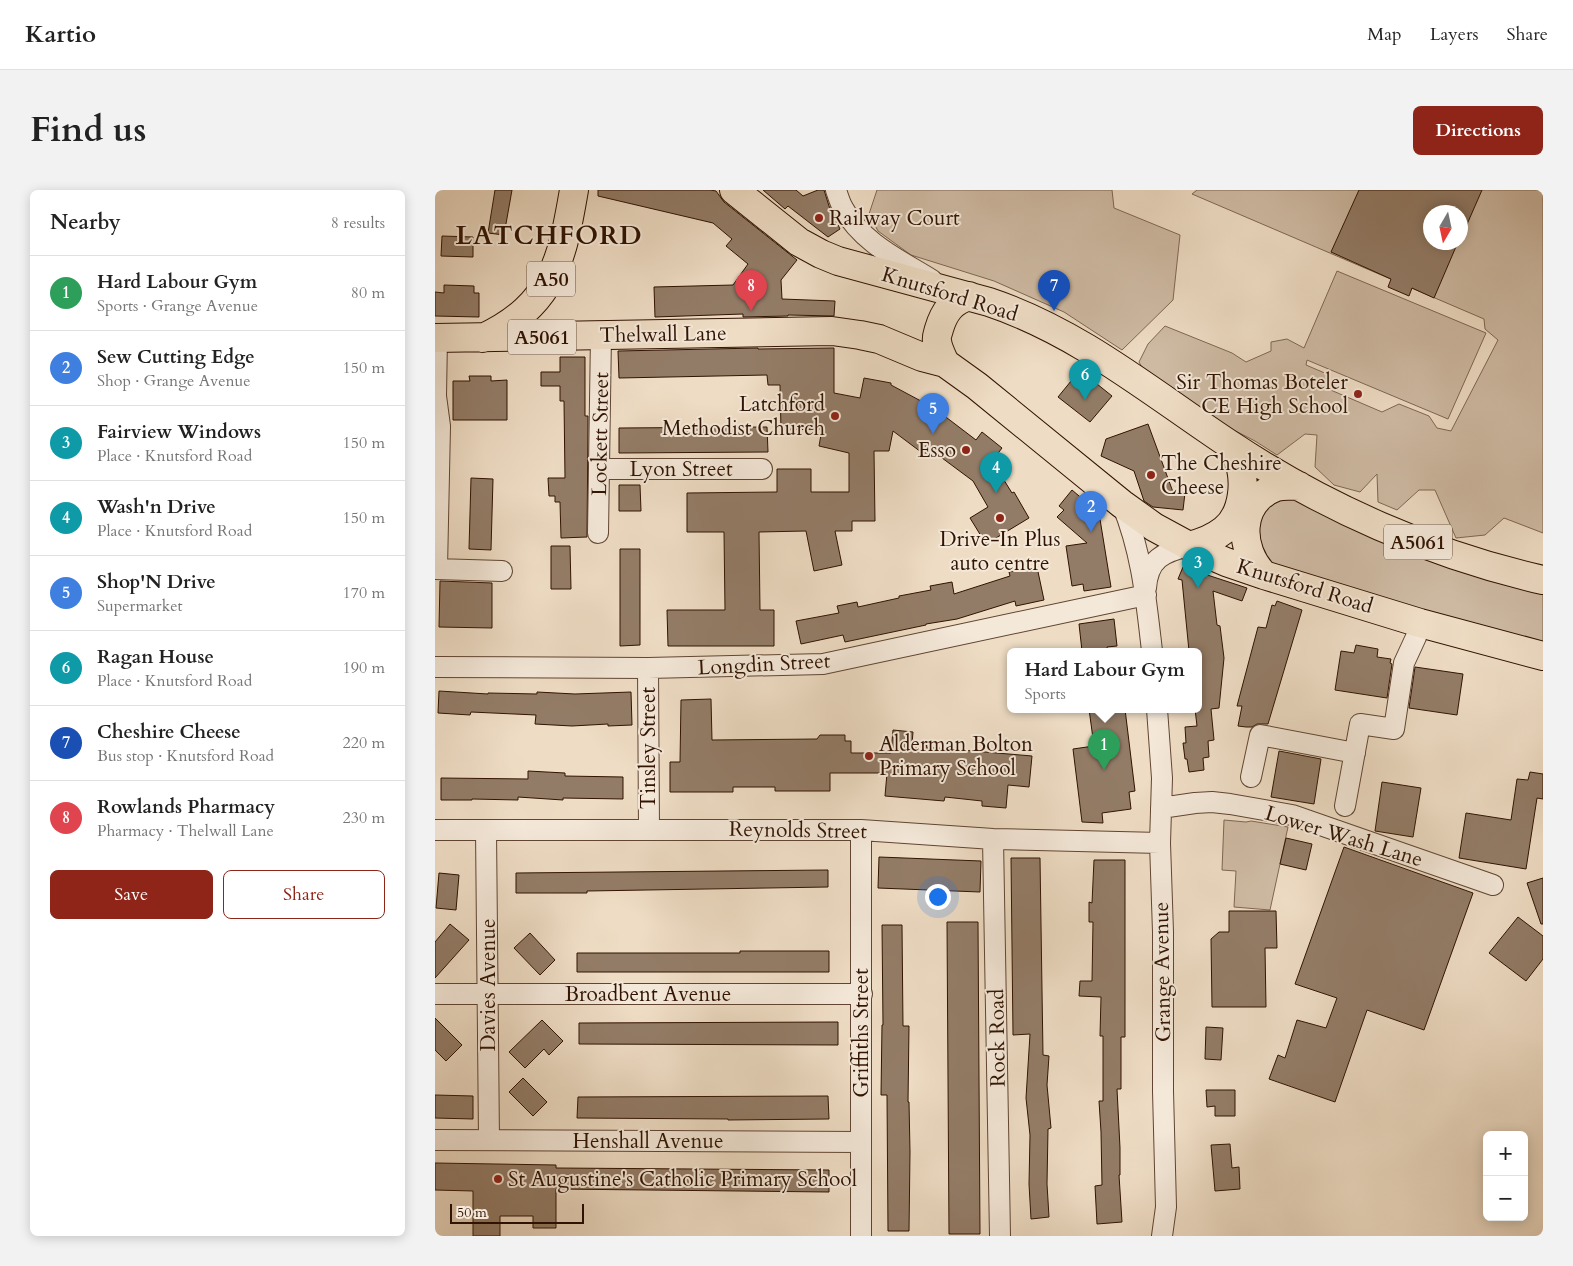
<!DOCTYPE html>
<meta charset="utf-8">
<style>
body{margin:0;font-family:Cardo,serif;background:#f2f2f2;color:#222}
.controls{position:absolute;right:15px;bottom:15px;display:grid;overflow:hidden;border-radius:8px;box-shadow:0 2px 12px #0003}
.controls button{width:45px;height:45px;display:grid;place-items:center;padding:0;border:0;border-bottom:1px solid #e0e0e0;background:#fff;color:#222;font:25px sans-serif}
.compass{position:absolute;left:988px;top:15px;width:45px;height:45px;border-radius:50%;background:#fff;box-shadow:0 2px 12px #0003;rotate:189deg}
.scale{position:absolute;left:15px;bottom:12px;width:134px;box-sizing:border-box;padding-left:5px;border:2px solid #301302;border-top:0;font-size:14px;line-height:18px;white-space:nowrap;color:#301302;-webkit-text-stroke:4px #f4e8d9;paint-order:stroke}
.you{position:absolute;left:502px;top:706px;width:18px;height:18px;margin:-12px;border:4px solid #fff;border-radius:50%;background:#1a73e8;box-shadow:0 0 0 8px #1a73e833}
.badge{display:grid;place-items:center;width:32px;height:32px;border-radius:50%;background:#8f2418;color:#fff;font-size:16px;font-weight:700}
.pin{position:absolute;translate:-50% -41px;filter:drop-shadow(0 1px 2px #0008)}
.pin::after{content:'';position:absolute;top:26px;width:18px;height:15px;background:inherit;clip-path:polygon(0 0,100% 0,50% 100%)}
.popup{position:absolute;left:572px;top:458px;width:195px;height:65px;box-sizing:border-box;display:grid;place-content:center;border-radius:8px;background:#fff;filter:drop-shadow(0 1px 4px #0005);font-size:16px;white-space:nowrap;color:#767676}
.popup b{font-size:19px;color:#222}
.popup::after{content:'';position:absolute;left:50%;top:100%;margin-left:-10px;border:10px solid transparent;border-top-color:#fff}
.list{margin:0;padding:0;list-style:none}
h2{display:flex;justify-content:space-between;align-items:center;height:65px;margin:0;padding:0 20px;font-size:21px}
h2 small{font-size:16px;font-weight:400;color:#767676}
.list li{display:grid;grid-template-columns:32px 1fr auto;gap:15px;align-items:center;box-sizing:border-box;height:75px;padding:0 20px;border-top:1px solid #e0e0e0}
.list b{display:block;font-size:19px;white-space:nowrap}
.list p{margin:0;font-size:16px;white-space:nowrap;color:#767676}
.list em{font-size:16px;font-style:normal;color:#767676}
.actions{display:flex;gap:10px;padding:15px 20px}
.actions a{flex:1;padding:11px 0;border:1px solid #8f2418;border-radius:8px;text-align:center;font-size:18px;color:#8f2418}
.actions .main{background:#8f2418;color:#fff}
.map{position:relative;flex:none;width:1108px;height:1046px;overflow:hidden;border-radius:8px}
header{display:flex;align-items:center;gap:30px;box-sizing:border-box;height:70px;padding:0 25px;background:#fff;border-bottom:1px solid #e0e0e0}
header strong{font-size:24px}
nav{display:flex;gap:28px;margin-inline-start:auto;font-size:18px}
.intro{display:flex;align-items:center;justify-content:space-between;box-sizing:border-box;height:120px;padding:0 30px}
h1{margin:0;font-size:35px}
.button{padding:12px 22px;border-radius:8px;background:#8f2418;color:#fff;font-size:18px;font-weight:700}
main{display:flex;gap:30px;padding:0 30px}
aside{flex:1;background:#fff;border-radius:8px;box-shadow:0 2px 12px #0003}
.map>svg:first-child{display:block}
.green{fill:#cebaa3;stroke:#7f6652;fill-rule:evenodd}
.building{fill:#937c67;stroke:#301302}
.lines{fill:none;stroke-linecap:round;stroke-linejoin:round}
.street-casing{stroke:#604532;stroke-width:22}
.highway-casing{stroke:#301302;stroke-width:30}
.street{stroke:#f4e8d9;stroke-width:20}
.highway{stroke:#eedcc4;stroke-width:28}
.poi-dot{fill:#8f2418;stroke:#f4e8d9;stroke-width:2}
.labels{text-anchor:middle;stroke-width:4;stroke-linejoin:round;paint-order:stroke}
.shield{fill:#f4e8d9;stroke:#6b5342;stroke-width:1}
.shield-label{font-size:20px;font-weight:bold;fill:#301302}
.poi-label{font-size:21px;fill:#301302;stroke:#f4e8d9;text-anchor:start}
.street-label{font-size:21px;fill:#301302;stroke:#f4e8d9}
.district-label{font-size:26px;font-weight:bold;letter-spacing:1px;fill:#301302;stroke:#f4e8d9}
</style>
<header>
<strong>Kartio</strong>
<nav><a>Map</a><a>Layers</a><a>Share</a></nav>
</header>
<div class="intro"><h1>Find us</h1><a class="button">Directions</a></div>
<main>
<aside>
<h2>Nearby<small>8 results</small></h2>
<ul class="list">
<li><span class="badge" style="background:#2e9e5b">1</span><div><b>Hard Labour Gym</b><p>Sports · Grange Avenue</p></div><em>80 m</em></li>
<li><span class="badge" style="background:#3f7fe0">2</span><div><b>Sew Cutting Edge</b><p>Shop · Grange Avenue</p></div><em>150 m</em></li>
<li><span class="badge" style="background:#0f9aa8">3</span><div><b>Fairview Windows</b><p>Place · Knutsford Road</p></div><em>150 m</em></li>
<li><span class="badge" style="background:#0f9aa8">4</span><div><b>Wash'n Drive</b><p>Place · Knutsford Road</p></div><em>150 m</em></li>
<li><span class="badge" style="background:#3f7fe0">5</span><div><b>Shop'N Drive</b><p>Supermarket</p></div><em>170 m</em></li>
<li><span class="badge" style="background:#0f9aa8">6</span><div><b>Ragan House</b><p>Place · Knutsford Road</p></div><em>190 m</em></li>
<li><span class="badge" style="background:#1a4fb4">7</span><div><b>Cheshire Cheese</b><p>Bus stop · Knutsford Road</p></div><em>220 m</em></li>
<li><span class="badge" style="background:#e0444e">8</span><div><b>Rowlands Pharmacy</b><p>Pharmacy · Thelwall Lane</p></div><em>230 m</em></li>
</ul>
<div class="actions"><a class="main">Save</a><a>Share</a></div>
</aside>
<div class="map">
<svg width="1108" height="1046" viewBox="0 0 1108 1046">
<rect width="100%" height="100%" fill="#eedcc4"/>
<filter id="stains"><feTurbulence type="fractalNoise" baseFrequency=".004" numOctaves="4"/><feColorMatrix values="0 0 0 0 .2 0 0 0 0 .09 0 0 0 0 .02 0 0 0 .5 -.17"/></filter>
<radialGradient id="worn" r=".72"><stop offset=".6" stop-color="#630" stop-opacity="0"/><stop offset="1" stop-color="#630" stop-opacity=".3"/></radialGradient>
<!-- green -->
<path class="green" d="M442,0H677L679,18L745,45L738,110L687,160L629,122L559,91L476,65L443,41L434,24Z
M762,0H1108V343L1069,328L1050,345L1021,348L1000,300H984L962,320L943,312L942,284L925,302L899,295L880,277L882,245L870,244L842,265L820,251L754,217L714,190L704,172L713,154L730,136L797,163L811,172L836,161V152L852,149L869,158L902,81L1051,143L1013,229L872,170L871,175L892,184L891,198L947,222L964,214L994,226L1002,238L1016,241L1063,150L1050,139L1049,129L757,4ZM996,22H1026V52H996Z
M843,297L1108,390V466L985,433L815,365L830,302Z
M789,630L811,632L816,631L853,637L835,720L799,717L801,681L787,680Z"/>
<!-- building -->
<path class="building" d="M60,0H77L69,45L53,43Z
M163,0H275L281,1L289,12L362,70L346,90L347,109L400,111L399,126L353,125V126L308,127V124L220,127L219,97L298,95L313,74L291,56L297,49L278,33L163,6Z
M328,0H361L368,6L383,0H389L394,16L405,39L393,47L353,16L350,19Z
M924,0H1047L1026,48V22H996V52H1023L999,108L977,98L974,106L953,97L956,89L896,62Z
M7,46L38,47V67L6,66Z
M9,95L39,96V103H44V127L0,126V102L9,103Z
M323,158V159L399,158V203L425,208L429,188L456,193V195L499,218L541,250L547,242L567,258L557,271L577,303L579,302L594,328L551,354L535,328L553,317L538,291L499,262L494,268L458,241L454,261H439L440,331H417V341H400L407,375L379,381L371,341L324,342L325,420H339V456H233L232,420H290L289,342H252V303L342,302V279H376V302H414V263L384,256L387,239L346,240L345,195H333L332,185L184,188L183,161Z
M125,167H150V226H153V237L152,347L126,348L125,312H120V306H114L113,288H130L129,211H125V196H106V182H125Z
M641,185L653,194L657,190L677,206L655,232L623,207Z
M34,186H56V191L72,190V230H18V191H35Z
M713,234L738,302L750,303L748,320L718,317L709,311L699,281L666,266L671,249Z
M332,237L333,262L184,263V238Z
M36,288L58,289L56,360L34,359Z
M184,295H205L206,321H184Z
M637,300L664,323L676,397L649,401L648,394L637,396L631,356L652,353L622,327L629,320L624,316Z
M116,356H135L136,399H116Z
M185,359H205V455L185,456Z
M602,377L609,410L581,416L580,411L522,429L491,434V435L410,452L408,445L366,454L361,431L404,423L402,416L422,412L423,417L464,408V406L496,400L495,396L517,392L519,404L575,386L574,382Z
M748,377L812,398L807,411L778,401L782,435L785,436L789,468L784,518L776,519L779,550L773,551L774,567L768,568L769,580L754,582L752,569H750L748,553H751L750,537L762,536L760,519H763V461H754L747,390L743,389Z
M5,391L57,393V438L4,437Z
M842,411L867,420L833,534H822L817,537H811L803,536L807,516H802L823,437L831,438L837,415L840,416Z
M679,429L682,456L672,457V461H647L644,434Z
M921,455L943,459L942,467L956,469L955,473L957,474L952,508L900,500L906,461L919,463Z
M980,477L1028,484L1022,525L974,518Z
M4,501L53,504V503L102,504V502L140,504L196,502L197,535L173,536V534L137,536L100,534L101,525L36,522L35,525L3,523Z
M276,509L277,550L382,549L385,545H410V551H416V563H456L458,540L478,542L477,554L492,555L491,557L597,566L594,597L573,595L571,618L547,616V611L510,607L509,611L450,606L452,583H395V601H340V597H298V602H235V572H245L246,510Z
M654,519H690L700,601L694,602L696,619L667,623L668,633L647,632L638,559L659,556Z
M844,561L886,569L879,614L836,607Z
M93,581L130,583V586L188,587V609L128,608V610L83,607V610L37,609V610H6V588L93,589Z
M1095,582L1108,584V609L1102,608L1091,679L1024,668L1031,623L1076,630L1082,589L1093,590Z
M947,592L986,598L978,647L940,641Z
M851,648L877,654L871,680L845,674Z
M909,657L1038,703L989,840L932,820L900,912L834,889L843,865L850,868L862,830L891,838L902,808L860,794Z
M444,667L546,671L545,702L443,698Z
M576,668H605L608,865L614,866L612,895L616,938L613,939L612,994L614,1027L596,1029L594,994L595,945L591,908L595,844L578,845Z
M659,670H690V847H686V899H682L685,958V985H684L687,1032L662,1034L660,996L667,995L666,942L664,911H668V846H665L666,807L644,806L645,791H657L658,732H654V712L657,713Z
M393,680V697L152,701V703H81V683Z
M4,683L24,685L21,720L1,718Z
M1108,688V734H1106L1092,693Z
M794,721H841L842,758H830L831,817H777L776,749L784,742H794Z
M1083,727L1108,746V769L1091,791L1054,763Z
M512,732H543L545,1044H514Z
M15,734L34,750L0,788V752Z
M447,735H467L468,836H474L473,912H474L475,962L474,1041H453L452,905H446L447,835H448Z
M95,743L120,770L105,785L79,758Z
M305,761H394V782H142V763H305Z
M0,828L27,855L11,871L0,860Z
M107,830L128,851L114,865L109,859L90,878L74,862Z
M403,832V855L144,854V833Z
M771,837L788,838L786,870L770,869Z
M88,888L112,912L98,926L74,902Z
M771,900H800V926H780V916L772,917Z
M0,905L38,906V929L0,928Z
M393,906L394,929L293,930V929L142,928L143,907Z
M795,954L797,978L804,977L805,999L780,1001L776,955Z
M0,973L121,975V978L394,980V1002L121,999V1038H98V1026H65V1046H38V1001L0,1000Z"/>
<g class="lines">
<defs>
<path id="street" d="M401,0C403,6 405,13 408,18C427,53 465,70 497,90
M165,279H327
M687,314C707,363 711,409 717,461
M163,343L166,145
M0,379L67,381
M2,379L5,236L1,206L2,148
M711,398C713,369 728,362 754,356
M0,477L213,478L388,474L711,405
M213,478L214,639
M722,519L727,588L725,653L728,742V901L731,1017L727,1046
M816,587L825,545L920,563
M910,616L925,534L959,539L969,473L981,447L985,433
M726,618L760,613L777,612L795,614L857,625L1058,695
M0,640H426L558,649L725,653
M51,640L54,950
M426,640V1046
M558,649L565,1046
M0,804H427
M0,950L426,952"/>
<path id="highway" d="M299,0L364,52L386,64L403,71L554,112C644,142 717,203 794,254C889,317 997,365 1108,390
M0,148L397,141L425,145L444,149L487,167L510,173L542,196L687,314L719,337L754,356L791,372L829,385L985,433L1108,466
M48,148C118,115 127,70 139,0
M510,173C507,166 503,159 502,151C501,147 503,143 504,139C509,122 517,111 534,106
M754,356C766,353 779,348 789,340C809,324 812,289 802,267C800,262 797,258 794,254
M829,385C803,359 802,312 841,297C848,295 857,296 864,296"/>
</defs>
<!-- street casing -->
<use href="#street" class="street-casing"/>
<!-- highway casing -->
<use href="#highway" class="highway-casing"/>
<!-- street -->
<use href="#street" class="street"/>
<!-- highway -->
<use href="#highway" class="highway"/>
</g>
<!-- markers -->
<g class="poi-dot">
<circle cx="384" cy="28" r="5"/>
<circle cx="923" cy="204" r="5"/>
<circle cx="400" cy="226" r="5"/>
<circle cx="531" cy="260" r="5"/>
<circle cx="716" cy="285" r="5"/>
<circle cx="565" cy="328" r="5"/>
<circle cx="434" cy="566" r="5"/>
<circle cx="63" cy="989" r="5"/>
</g>
<g class="labels">
<!-- shield labels -->
<g class="shield">
<rect x="92" y="71.5" width="48" height="35" rx="4"/>
<rect x="73" y="129.5" width="68" height="35" rx="4"/>
<rect x="949" y="334.5" width="68" height="35" rx="4"/>
</g>
<g class="shield-label">
<text x="116" y="96">A50</text>
<text x="107" y="154">A5061</text>
<text x="983" y="359">A5061</text>
</g>
<!-- poi labels -->
<g class="poi-label">
<text x="394" y="35">Railway Court</text>
<text x="913" y="199" text-anchor="end">Sir Thomas Boteler<tspan x="913" dy="24">CE High School</tspan></text>
<text x="390" y="221" text-anchor="end">Latchford<tspan x="390" dy="24">Methodist Church</tspan></text>
<text x="521" y="267" text-anchor="end">Esso</text>
<text x="726" y="280">The Cheshire<tspan x="726" dy="24">Cheese</tspan></text>
<text x="565" y="356" text-anchor="middle">Drive-In Plus<tspan x="565" dy="24">auto centre</tspan></text>
<text x="444" y="561">Alderman Bolton<tspan x="444" dy="24">Primary School</tspan></text>
<text x="73" y="996">St Augustine's Catholic Primary School</text>
</g>
<!-- street labels -->
<g class="street-label">
<text transform="translate(515 104) rotate(17)" y="7">Knutsford Road</text>
<text transform="translate(228 144) rotate(-1)" y="7">Thelwall Lane</text>
<text transform="translate(165 244) rotate(-89)" y="7">Lockett Street</text>
<text x="246" y="286">Lyon Street</text>
<text transform="translate(870 396) rotate(17)" y="7">Knutsford Road</text>
<text transform="translate(329 474) rotate(-3)" y="7">Longdin Street</text>
<text transform="translate(213 558) rotate(-90)" y="7">Tinsley Street</text>
<text transform="translate(363 640) rotate(1)" y="7">Reynolds Street</text>
<text transform="translate(909 646) rotate(17)" y="7">Lower Wash Lane</text>
<text transform="translate(727 782) rotate(-91)" y="7">Grange Avenue</text>
<text transform="translate(53 795) rotate(-90)" y="7">Davies Avenue</text>
<text x="213" y="811">Broadbent Avenue</text>
<text transform="translate(426 843) rotate(-90)" y="7">Griffiths Street</text>
<text transform="translate(562 848) rotate(-91)" y="7">Rock Road</text>
<text x="213" y="958">Henshall Avenue</text>
</g>
<!-- district labels -->
<g class="district-label">
<text x="114" y="54">LATCHFORD</text>
</g>
</g>
<rect width="100%" height="100%" filter="url(#stains)"/>
<rect width="100%" height="100%" fill="url(#worn)"/>
</svg>
<div class="controls">
<button>+</button>
<button>−</button>
</div>
<svg class="compass" viewBox="-18 -18 36 36"><path d="M0-13l5 13h-10z" fill="#e53935"/><path d="M0 13l5-13h-10z" fill="#767676"/></svg>
<div class="scale">50 m</div>
<div class="you"></div>
<div class="pin badge" style="left:669px;top:580px;background:#2e9e5b">1</div>
<div class="popup"><b>Hard Labour Gym</b>Sports</div>
<div class="pin badge" style="left:656px;top:342px;background:#3f7fe0">2</div>
<div class="pin badge" style="left:763px;top:398px;background:#0f9aa8">3</div>
<div class="pin badge" style="left:561px;top:303px;background:#0f9aa8">4</div>
<div class="pin badge" style="left:498px;top:244px;background:#3f7fe0">5</div>
<div class="pin badge" style="left:650px;top:210px;background:#0f9aa8">6</div>
<div class="pin badge" style="left:619px;top:121px;background:#1a4fb4">7</div>
<div class="pin badge" style="left:316px;top:121px;background:#e0444e">8</div>
</div>
</main>
